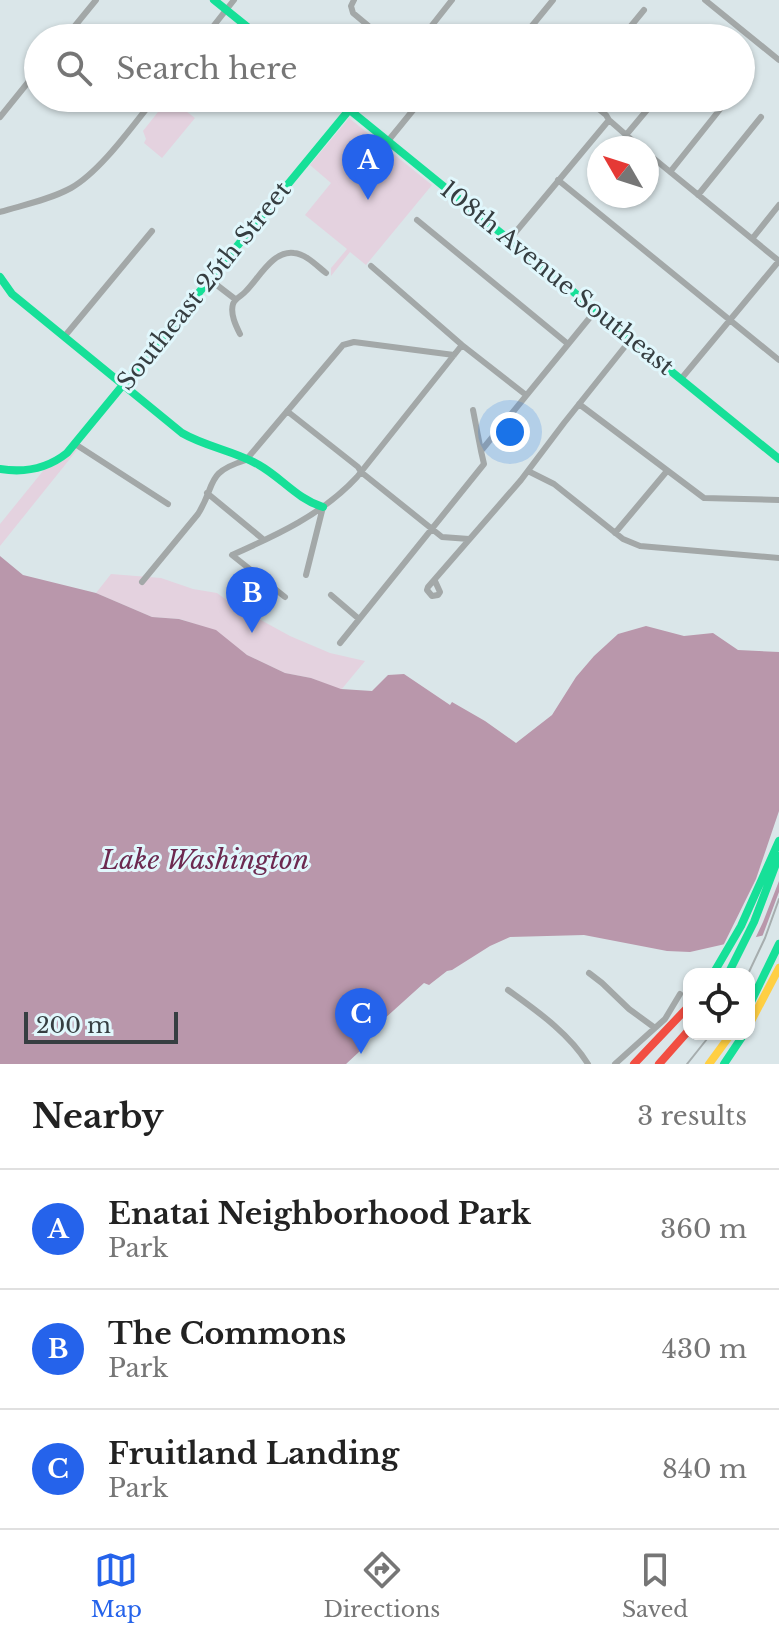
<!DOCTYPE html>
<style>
body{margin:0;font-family:"Libre Baskerville",serif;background:#f2f2f2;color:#222}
.controls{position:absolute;right:24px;bottom:24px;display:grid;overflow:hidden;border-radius:16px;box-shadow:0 2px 6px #0004}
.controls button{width:72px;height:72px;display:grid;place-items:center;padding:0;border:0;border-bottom:2px solid #e0e0e0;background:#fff;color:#222;font:40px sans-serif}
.compass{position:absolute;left:587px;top:136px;width:72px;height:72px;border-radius:50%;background:#fff;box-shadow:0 2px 6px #0004;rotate:309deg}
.scale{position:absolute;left:24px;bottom:20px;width:154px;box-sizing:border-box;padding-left:8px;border:4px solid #363e41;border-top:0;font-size:22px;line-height:28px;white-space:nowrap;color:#363e41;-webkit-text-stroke:6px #e1f7fc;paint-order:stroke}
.you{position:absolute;left:510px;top:432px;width:28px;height:28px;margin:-20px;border:6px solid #fff;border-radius:50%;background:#1a73e8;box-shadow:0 0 0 12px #1a73e833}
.badge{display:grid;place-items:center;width:52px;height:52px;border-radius:50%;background:#2563eb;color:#fff;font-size:26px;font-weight:700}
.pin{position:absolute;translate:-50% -66px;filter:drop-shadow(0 2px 4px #0008)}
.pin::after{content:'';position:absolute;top:42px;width:28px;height:24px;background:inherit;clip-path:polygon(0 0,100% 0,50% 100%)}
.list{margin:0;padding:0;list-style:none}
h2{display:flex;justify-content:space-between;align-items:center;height:104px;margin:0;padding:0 32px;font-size:34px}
h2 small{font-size:26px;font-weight:400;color:#767676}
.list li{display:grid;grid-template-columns:52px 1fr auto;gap:24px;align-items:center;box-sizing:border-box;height:120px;padding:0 32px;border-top:2px solid #e0e0e0}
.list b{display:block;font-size:30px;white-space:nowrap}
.list p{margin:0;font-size:26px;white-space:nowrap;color:#767676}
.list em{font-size:26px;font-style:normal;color:#767676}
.icon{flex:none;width:44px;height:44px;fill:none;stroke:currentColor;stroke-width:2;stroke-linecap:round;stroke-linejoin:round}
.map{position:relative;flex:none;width:779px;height:1064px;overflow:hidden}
.search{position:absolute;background:#fff;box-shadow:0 2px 6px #0004;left:24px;right:24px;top:24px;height:88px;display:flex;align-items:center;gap:20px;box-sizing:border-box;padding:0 28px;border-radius:44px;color:#767676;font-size:30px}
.sheet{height:464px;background:#fff}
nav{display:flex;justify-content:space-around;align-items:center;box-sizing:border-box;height:112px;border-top:2px solid #e0e0e0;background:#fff;font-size:22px;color:#767676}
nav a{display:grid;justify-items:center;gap:4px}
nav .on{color:#2563eb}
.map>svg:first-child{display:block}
.green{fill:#e4d2df}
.water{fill:#b997ab}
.pier{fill:#dae6e9}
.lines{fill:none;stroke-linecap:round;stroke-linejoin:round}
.street{stroke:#a3a8a8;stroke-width:6}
.fast{stroke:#16e098;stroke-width:8}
.slow{stroke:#ffcf43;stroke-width:8}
.jam{stroke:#f24e42;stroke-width:8}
.tram{stroke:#a6adae;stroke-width:2}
.labels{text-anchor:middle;stroke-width:6;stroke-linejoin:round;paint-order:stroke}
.street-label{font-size:24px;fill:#363e41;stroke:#e1f7fc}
.water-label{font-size:26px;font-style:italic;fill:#6c2950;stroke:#e1f7fc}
</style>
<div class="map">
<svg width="779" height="1064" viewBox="0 0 779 1064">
<rect width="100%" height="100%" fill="#dae6e9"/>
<!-- green -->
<path class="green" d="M169,98L195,118L162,158L144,143L146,139L143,131Z
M349,118L432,185L366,265L350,252L331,276V268L347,249L305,215L331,183L310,165Z
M74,449L77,450L0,546V524L47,466Z
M111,574L161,578L193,589L217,593L235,606L290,636L330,653L365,661L341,690L311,678L285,673L247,655L216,631L180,619L152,617L96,593Z"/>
<!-- water -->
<path class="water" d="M0,556L23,575L96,593L152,617L179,619L216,630L247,655L285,673L311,678L341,689L372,691L388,675L404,674L450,705L452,702L485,721L516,743L552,715L576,677L594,656L618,634L646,626L684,636L713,633L738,650L779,652V918L765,935L690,952L667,951L584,935L510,937L490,946L452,970L447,971L429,985L424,983L383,1020L360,1051L346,1064H0Z"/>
<!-- pier -->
<path class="pier" d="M779,811V881L763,922L754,941L722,948L756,879Z
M779,892V925L767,938L761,940Z"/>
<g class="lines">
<!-- street -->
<path class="street" d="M354,0L351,6L353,13L383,38
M705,0L779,60
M65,38L96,0
M204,38L234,0
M422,38L452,0
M522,38L553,0
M621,38L644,10
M458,98L465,100L470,98
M585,98L606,115L609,120L641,148
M0,117L38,70
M626,135L657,98
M388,141L423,98
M647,153L779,261
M670,172L729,98
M558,180L779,360
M698,195L761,117
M0,212C23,205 49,200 71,188C101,171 133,125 155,98
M417,220L568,344
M752,239L779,205
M509,240L609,120
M371,266L462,345L526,395
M209,279L235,299
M240,334C236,326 230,314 233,304C235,298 242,296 246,291C259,278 273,250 294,253C306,254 317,266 326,273
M64,337L152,231
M681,379L779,261
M579,404L704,498L779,500
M473,410L481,451
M287,411L358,467L361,472L442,537L469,539
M75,444L168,504
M528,471L554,484L623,539L640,546L779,558
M207,493L264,540
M615,533L667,471
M306,575L323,507
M435,581L440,592L438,595L432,596L427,590L428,587L521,480L564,423L631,339
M142,582L198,514C217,484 204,473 246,460L343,345L354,342L454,355
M331,595L359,619
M285,597L232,555C277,535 323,514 357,477L462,345
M340,643L484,464L481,451L596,310
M589,973L602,983L629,1009L655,1028
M508,990C537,1011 569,1033 588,1064
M615,1064L665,1019L680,994"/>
<!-- fast -->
<path class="fast" d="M214,0L261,38
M335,98L779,459
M0,277L12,294L182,433C206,447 235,451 259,465C282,478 297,499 323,507
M0,469C25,473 47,469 67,453L349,110
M713,974L741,926L779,841
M728,974L754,922L779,856
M749,1006L779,944
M724,1064L744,1034"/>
<!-- slow -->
<path class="slow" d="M749,1025L779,968
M709,1064L731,1034"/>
<!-- jam -->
<path class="jam" d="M634,1064L689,1006
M659,1064L689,1030"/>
<!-- tram -->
<path class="tram" d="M748,974L765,938L779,899
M687,1064L711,1034"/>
</g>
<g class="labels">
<!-- street labels -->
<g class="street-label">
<text transform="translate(557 278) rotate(39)" y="8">108th Avenue Southeast</text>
<text transform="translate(204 286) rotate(-51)" y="8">Southeast 25th Street</text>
</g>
<!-- water labels -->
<g class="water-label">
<text x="205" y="869">Lake Washington</text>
</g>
</g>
</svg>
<div class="controls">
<button><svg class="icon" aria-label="locate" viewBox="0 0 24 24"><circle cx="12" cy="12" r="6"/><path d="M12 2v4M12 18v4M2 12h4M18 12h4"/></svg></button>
</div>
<svg class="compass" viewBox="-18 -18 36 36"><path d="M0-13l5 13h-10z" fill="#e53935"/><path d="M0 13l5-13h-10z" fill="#767676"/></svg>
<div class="scale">200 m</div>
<div class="you"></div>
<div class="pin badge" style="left:368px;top:200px">A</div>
<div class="pin badge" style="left:252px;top:633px">B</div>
<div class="pin badge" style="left:361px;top:1054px">C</div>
<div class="search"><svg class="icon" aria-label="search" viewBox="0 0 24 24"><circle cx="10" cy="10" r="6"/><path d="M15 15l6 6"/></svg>Search here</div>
</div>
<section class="sheet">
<h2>Nearby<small>3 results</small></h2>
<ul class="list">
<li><span class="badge">A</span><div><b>Enatai Neighborhood Park</b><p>Park</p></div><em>360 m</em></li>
<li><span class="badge">B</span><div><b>The Commons</b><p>Park</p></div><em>430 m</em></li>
<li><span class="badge">C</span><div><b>Fruitland Landing</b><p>Park</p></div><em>840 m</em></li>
</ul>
</section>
<nav>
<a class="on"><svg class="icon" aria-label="map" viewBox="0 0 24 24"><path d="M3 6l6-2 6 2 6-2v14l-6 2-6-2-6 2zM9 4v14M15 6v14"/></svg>Map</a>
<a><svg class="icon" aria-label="directions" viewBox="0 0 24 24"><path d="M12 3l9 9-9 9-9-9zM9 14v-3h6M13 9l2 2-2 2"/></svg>Directions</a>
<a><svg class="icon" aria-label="saved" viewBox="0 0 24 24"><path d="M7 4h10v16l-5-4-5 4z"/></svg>Saved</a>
</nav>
